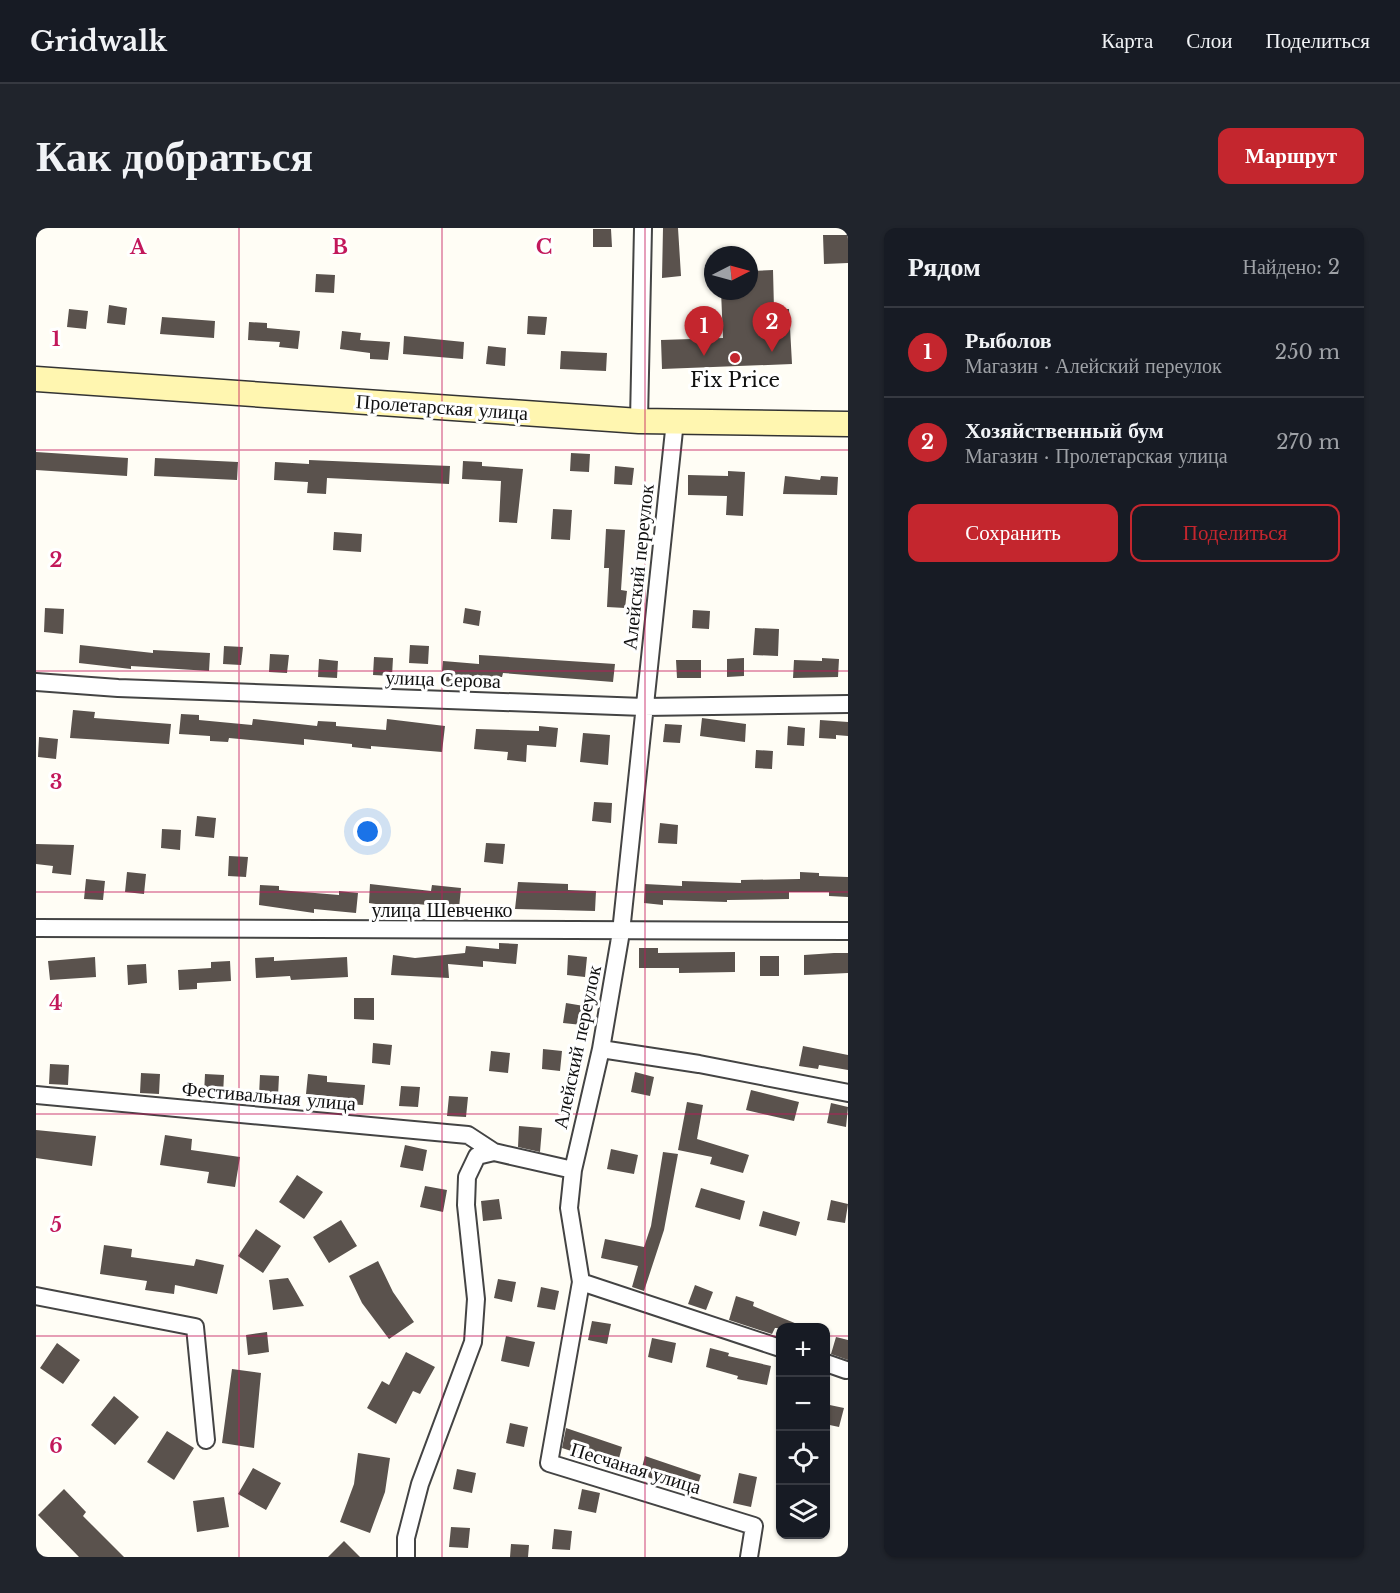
<!DOCTYPE html>
<html lang="ru">
<meta charset="utf-8">
<style>
body{margin:0;font-family:"Libre Baskerville",serif;background:#20242c;color:#f1f3f6}
.controls{position:absolute;right:18px;bottom:18px;display:grid;overflow:hidden;border-radius:12px;box-shadow:0 2px 4px #0004}
.controls button{width:54px;height:54px;display:grid;place-items:center;padding:0;border:0;border-bottom:2px solid #363941;background:#171b24;color:#f1f3f6;font:30px sans-serif}
.compass{position:absolute;left:668px;top:18px;width:54px;height:54px;border-radius:50%;background:#171b24;box-shadow:0 2px 4px #0004;rotate:84deg}
.you{position:absolute;left:332px;top:604px;width:21px;height:21px;margin:-15px;border:4px solid #fff;border-radius:50%;background:#1a73e8;box-shadow:0 0 0 9px #1a73e833}
.badge{display:grid;place-items:center;width:39px;height:39px;border-radius:50%;background:#c4262e;color:#fff;font-size:20px;font-weight:700}
.pin{position:absolute;translate:-50% -50px;filter:drop-shadow(0 2px 3px #0008)}
.pin::after{content:'';position:absolute;top:32px;width:21px;height:18px;background:inherit;clip-path:polygon(0 0,100% 0,50% 100%)}
.list{margin:0;padding:0;list-style:none}
h2{display:flex;justify-content:space-between;align-items:center;height:78px;margin:0;padding:0 24px;font-size:26px}
h2 small{font-size:20px;font-weight:400;color:#9ea1a6}
.list li{display:grid;grid-template-columns:39px 1fr auto;gap:18px;align-items:center;box-sizing:border-box;height:90px;padding:0 24px;border-top:2px solid #363941}
.list b{display:block;font-size:22px;white-space:nowrap}
.list p{margin:0;font-size:20px;white-space:nowrap;color:#9ea1a6}
.list em{font-size:20px;font-style:normal;color:#9ea1a6}
.actions{display:flex;gap:12px;padding:18px 24px}
.actions a{flex:1;padding:14px 0;border:2px solid #c4262e;border-radius:12px;text-align:center;font-size:21px;color:#c4262e}
.actions .main{background:#c4262e;color:#fff}
.icon{flex:none;width:33px;height:33px;fill:none;stroke:currentColor;stroke-width:2;stroke-linecap:round;stroke-linejoin:round}
.map{position:relative;flex:none;width:812px;height:1329px;overflow:hidden;border-radius:12px}
header{display:flex;align-items:center;gap:36px;box-sizing:border-box;height:84px;padding:0 30px;background:#171b24;border-bottom:2px solid #363941}
header strong{font-size:28px}
nav{display:flex;gap:33px;margin-inline-start:auto;font-size:21px}
.intro{display:flex;align-items:center;justify-content:space-between;box-sizing:border-box;height:144px;padding:0 36px}
h1{margin:0;font-size:42px}
.button{padding:15px 27px;border-radius:12px;background:#c4262e;color:#fff;font-size:21px;font-weight:700}
main{display:flex;gap:36px;padding:0 36px}
aside{flex:1;background:#171b24;border-radius:12px;box-shadow:0 2px 4px #0004}
.map>svg:first-child{display:block}
.building{fill:#5a524d}
.lines{fill:none;stroke-linecap:round;stroke-linejoin:round}
.street-casing{stroke:#444;stroke-width:20}
.secondary-casing{stroke:#333;stroke-width:27}
.street{stroke:#fff;stroke-width:16}
.secondary{stroke:#fff6b0;stroke-width:24}
.grid{fill:none;stroke:#c2185b;stroke-width:1.5;stroke-opacity:0.55}
.poi-dot{fill:#c4262e;stroke:#fff;stroke-width:2}
.labels{text-anchor:middle;stroke-width:6;stroke-linejoin:round;paint-order:stroke}
.poi-label{font-size:20px;fill:#111;stroke:#fff}
.street-label{font-size:20px;fill:#111;stroke:#fff}
.grid-label{font-size:20px;text-anchor:middle;font-weight:bold;fill:#c2185b;stroke:#fff;stroke-width:6;stroke-linejoin:round;paint-order:stroke}
</style>
<header>
<strong>Gridwalk</strong>
<nav><a>Карта</a><a>Слои</a><a>Поделиться</a></nav>
</header>
<div class="intro"><h1>Как добраться</h1><a class="button">Маршрут</a></div>
<main>
<div class="map">
<svg width="812" height="1329" viewBox="0 0 812 1329">
<rect width="100%" height="100%" fill="#fffdf5"/>
<!-- building -->
<path class="building" d="M627,0H642L645,48L626,50Z
M557,1H575L576,19H557Z
M787,7H812V35L788,36Z
M737,42L738,81H753L756,136L626,141L625,112L687,110L685,63H713V43Z
M280,46L299,47L298,65L279,64Z
M73,77L91,80L89,97L71,95Z
M33,81L52,83L50,101L31,99Z
M492,88L511,89L509,107L491,106Z
M126,89L179,93L178,110L124,106Z
M213,94L231,95V100L264,103L262,121L243,119L244,114L212,112Z
M306,103L325,105L324,112L354,114L352,132L334,131V125L304,121Z
M368,108L428,114L427,131L367,126Z
M452,118L470,120L469,138L450,136Z
M525,123L571,125L570,143L524,141Z
M0,224L92,230L91,248L0,242Z
M535,225L554,226L553,244L534,243Z
M119,230L202,234L201,252L118,248Z
M273,232L414,238L413,256L291,250L290,266L271,265L272,254L238,252L239,234L273,236Z
M427,233L446,234V238L487,241L481,295L463,294L465,253L426,251Z
M579,238L598,240L596,257L578,256Z
M692,243L709,244L707,288L690,287L691,268L652,267V247L692,248Z
M749,248L784,252L785,248L802,249L801,267L747,266Z
M517,281L536,282L534,312L515,311Z
M570,301L589,302L585,362L591,363L589,380L571,379L573,340H568Z
M298,304L326,306L325,324L297,322Z
M9,380L28,381L27,406L8,404Z
M429,380L445,383L443,398L427,395Z
M657,382L674,383L673,401L656,400Z
M719,400L743,401L742,428L717,427Z
M44,417L117,425V422L174,425L173,443L95,438V441L43,435Z
M374,417L393,418L392,436L373,435Z
M188,418L207,419L205,437L187,436Z
M234,426L253,427L251,445L233,444Z
M443,427L579,436L577,454L467,445L466,449H421L420,454L405,453L407,433L443,436Z
M338,429L357,430L356,448L337,447Z
M708,430V448L691,449V431Z
M786,430L803,431L802,449L757,450L758,432L786,433Z
M283,431L302,433L301,450L282,449Z
M640,432H665V450H641Z
M37,482L59,484L58,490L135,496L133,516L34,510Z
M145,486L163,487V492L216,497L217,491L281,498L282,493L300,494V498L350,502L351,491L409,498L406,524L335,518V521L316,519V516L268,511V517L193,510L192,514L174,513V508L143,506Z
M666,490L710,496L709,514L664,508Z
M784,492L812,494V508L800,507V511L783,510Z
M629,496L646,497L644,515L627,514Z
M503,498L522,500L520,519L491,517L490,534L471,532L472,524L438,521L440,501L503,503Z
M752,498L769,500L768,518L751,517Z
M547,505L574,507L572,537L544,534Z
M3,509L22,511L20,531L2,529Z
M720,522L737,523L736,541L719,540Z
M558,574L576,575L575,595L556,593Z
M161,588L180,590L178,610L159,608Z
M624,595L642,597L641,616L622,615Z
M126,601L145,602L144,622L125,620Z
M450,615L469,616L467,636L448,634Z
M0,616L38,617L35,647L16,645L17,638L0,636Z
M193,628L212,629L210,649L192,648Z
M91,644L110,646L108,666L89,664Z
M764,644L783,645V648L812,649V669L793,668V664H753V671L691,672V674L627,672V677L608,675L609,656L646,658V653L705,655V652L764,651Z
M50,651L69,653L67,672L48,671Z
M482,654L532,656V662L560,663L559,683L479,681Z
M334,656L395,663L396,657L425,660L423,680L381,676V682L333,675Z
M224,657L243,658V662L303,667V663L322,665L320,685L278,681V685L223,677Z
M463,715L482,716L480,736L447,733V739L412,736L413,750L355,747L357,727L379,730L429,725L430,718L463,721Z
M603,720H622V725L699,724V744L643,745V740H603Z
M798,725H812V745L768,747V727Z
M532,727L551,729L549,749L531,747Z
M724,728H743V748H724Z
M59,729L60,749L14,752L12,733Z
M238,729V733L311,729L312,749L255,752L254,748L220,750L219,730Z
M194,733L195,753L161,755V761L143,762L142,742L175,740V734Z
M110,736L111,755L92,757L91,737Z
M318,770H338V792L318,791Z
M530,775L548,778L546,797L527,795Z
M337,815L356,817L354,837L336,835Z
M767,818L812,827V842L783,837L782,841L763,838Z
M507,821L526,823L524,843L506,841Z
M455,823L474,825L472,845L453,843Z
M14,836L33,837L32,857L13,856Z
M599,844L618,849L614,868L595,864Z
M105,845L124,846L123,866L104,865Z
M169,846L188,847L187,867L168,866Z
M272,846L291,848V854L329,857L327,877L309,876V870L270,866Z
M224,847L243,848L242,868L223,867Z
M365,858L384,859L382,879L363,878Z
M715,862L763,874L758,893L710,882Z
M413,868L432,869L430,889L411,888Z
M651,874L667,877L661,911L713,927L707,945L674,936L676,929L642,922Z
M795,875L812,879L810,899L791,895Z
M483,898L506,900L504,924L482,919Z
M0,902L60,908L56,938L0,930Z
M129,907L156,911L155,922L204,929L199,959L171,955L173,944L124,937Z
M369,917L391,922L387,943L364,939Z
M575,921L602,927L598,946L571,941Z
M627,924L642,926L628,1002L608,1063L596,1059L602,1038L565,1030L569,1011L608,1019L615,998Z
M261,947L287,964L268,991L243,974Z
M389,958L411,962L407,984L384,979Z
M665,960L709,973L704,992L659,979Z
M463,971L466,991L447,993L445,973Z
M795,972L812,976L809,995L791,992Z
M727,983L764,994L760,1008L723,998Z
M305,992L321,1018L293,1035L277,1009Z
M220,1001L245,1018L227,1045L202,1028Z
M68,1017L96,1021L95,1029L158,1038L160,1031L188,1037L181,1066L139,1057L138,1066L109,1062L111,1053L64,1046Z
M342,1033L357,1064L378,1094L353,1111L326,1075L313,1048Z
M252,1050L268,1078L237,1082L233,1052Z
M462,1051L480,1054L476,1074L458,1070Z
M659,1057L677,1064L670,1082L652,1076Z
M505,1059L523,1063L519,1082L501,1079Z
M700,1068L718,1074L717,1078L771,1100H739L736,1106L693,1092Z
M556,1093L575,1096L571,1116L552,1112Z
M231,1104L233,1124L212,1127L210,1107Z
M470,1108L499,1114L493,1139L465,1133Z
M800,1109L812,1112V1132L795,1126Z
M616,1110L640,1115L636,1135L612,1129Z
M21,1115L44,1132L27,1156L4,1140Z
M674,1120L693,1125L692,1128L735,1138L731,1157L701,1151L702,1148L670,1139Z
M370,1124L399,1139L384,1166L377,1163L360,1196L331,1180L346,1153L353,1157Z
M196,1141L225,1145L218,1220L186,1215Z
M78,1168L103,1189L79,1217L55,1197Z
M789,1176L808,1180L803,1199L789,1196Z
M474,1195L492,1199L488,1219L470,1215Z
M530,1200L586,1219L581,1238L526,1220Z
M131,1203L158,1220L138,1252L111,1234Z
M322,1225L354,1230L349,1264L334,1305L304,1294L318,1256Z
M609,1228L665,1247L659,1266L641,1260L642,1258L604,1247Z
M217,1240L245,1255L230,1282L202,1266Z
M421,1241L440,1245L436,1265L417,1261Z
M703,1245L721,1249L715,1279L697,1275Z
M28,1261L50,1284L47,1288L88,1329H43L2,1287Z
M546,1261L564,1265L560,1285L542,1281Z
M188,1269L193,1299L161,1304L157,1273Z
M415,1299L434,1300L432,1320L413,1319Z
M518,1301L536,1303L534,1322L516,1321Z
M308,1313L324,1329H292Z
M475,1316L493,1317L492,1329H474Z"/>
<g class="lines">
<defs>
<path id="street" d="M603,193L607,0
M0,454L82,460L608,479L812,476
M0,700L812,703
M565,821L663,836L812,865
M0,867L432,907L458,924
M537,942L533,980L545,1054L513,1235L718,1298L713,1329
M545,1054L744,1120
M0,1068L159,1099L170,1212
M790,1135L810,1142
M370,1329V1310L384,1256L437,1114L440,1071L430,977L431,949L441,928L458,924L537,942L565,821L585,704L639,193"/>
<path id="secondary" d="M0,151L603,193L812,196"/>
</defs>
<!-- street casing -->
<use href="#street" class="street-casing"/>
<!-- secondary casing -->
<use href="#secondary" class="secondary-casing"/>
<!-- street -->
<use href="#street" class="street"/>
<!-- secondary -->
<use href="#secondary" class="secondary"/>
</g>
<!-- grid -->
<path class="grid" d="M203,0V1329M406,0V1329M609,0V1329M0,222H812M0,443H812M0,664H812M0,886H812M0,1108H744M790,1108H812"/>
<!-- markers -->
<circle class="poi-dot" cx="699" cy="130" r="6"/>
<g class="labels">
<!-- poi labels -->
<g class="poi-label">
<text x="699" y="159">Fix Price</text>
</g>
<!-- street labels -->
<g class="street-label">
<text transform="translate(406 179) rotate(4)" y="7">Пролетарская улица</text>
<text transform="translate(602 339) rotate(-84)" y="7">Алейский переулок</text>
<text transform="translate(407 451) rotate(2)" y="7">улица Серова</text>
<text x="406" y="689">улица Шевченко</text>
<text transform="translate(541 819) rotate(-78)" y="7">Алейский переулок</text>
<text transform="translate(233 868) rotate(5)" y="7">Фестивальная улица</text>
<text transform="translate(600 1240) rotate(17)" y="7">Песчаная улица</text>
</g>
</g>
<g class="grid-label">
<text x="102" y="26">A</text>
<text x="304" y="26">B</text>
<text x="508" y="26">C</text>
<text x="20" y="118">1</text>
<text x="20" y="339">2</text>
<text x="20" y="561">3</text>
<text x="20" y="782">4</text>
<text x="20" y="1004">5</text>
<text x="20" y="1225">6</text>
</g>
</svg>
<div class="controls">
<button>+</button>
<button>−</button>
<button><svg class="icon" aria-label="locate" viewBox="0 0 24 24"><circle cx="12" cy="12" r="6"/><path d="M12 2v4M12 18v4M2 12h4M18 12h4"/></svg></button>
<button><svg class="icon" aria-label="layers" viewBox="0 0 24 24"><path d="M12 4l9 5-9 5-9-5zM3 14l9 5 9-5"/></svg></button>
</div>
<svg class="compass" viewBox="-18 -18 36 36"><path d="M0-13l5 13h-10z" fill="#e53935"/><path d="M0 13l5-13h-10z" fill="#9ea1a6"/></svg>
<div class="you"></div>
<div class="pin badge" style="left:668px;top:128px">1</div>
<div class="pin badge" style="left:736px;top:124px">2</div>
</div>
<aside>
<h2>Рядом<small>Найдено: 2</small></h2>
<ul class="list">
<li><span class="badge">1</span><div><b>Рыболов</b><p>Магазин · Алейский переулок</p></div><em>250 m</em></li>
<li><span class="badge">2</span><div><b>Хозяйственный бум</b><p>Магазин · Пролетарская улица</p></div><em>270 m</em></li>
</ul>
<div class="actions"><a class="main">Сохранить</a><a>Поделиться</a></div>
</aside>
</main>
